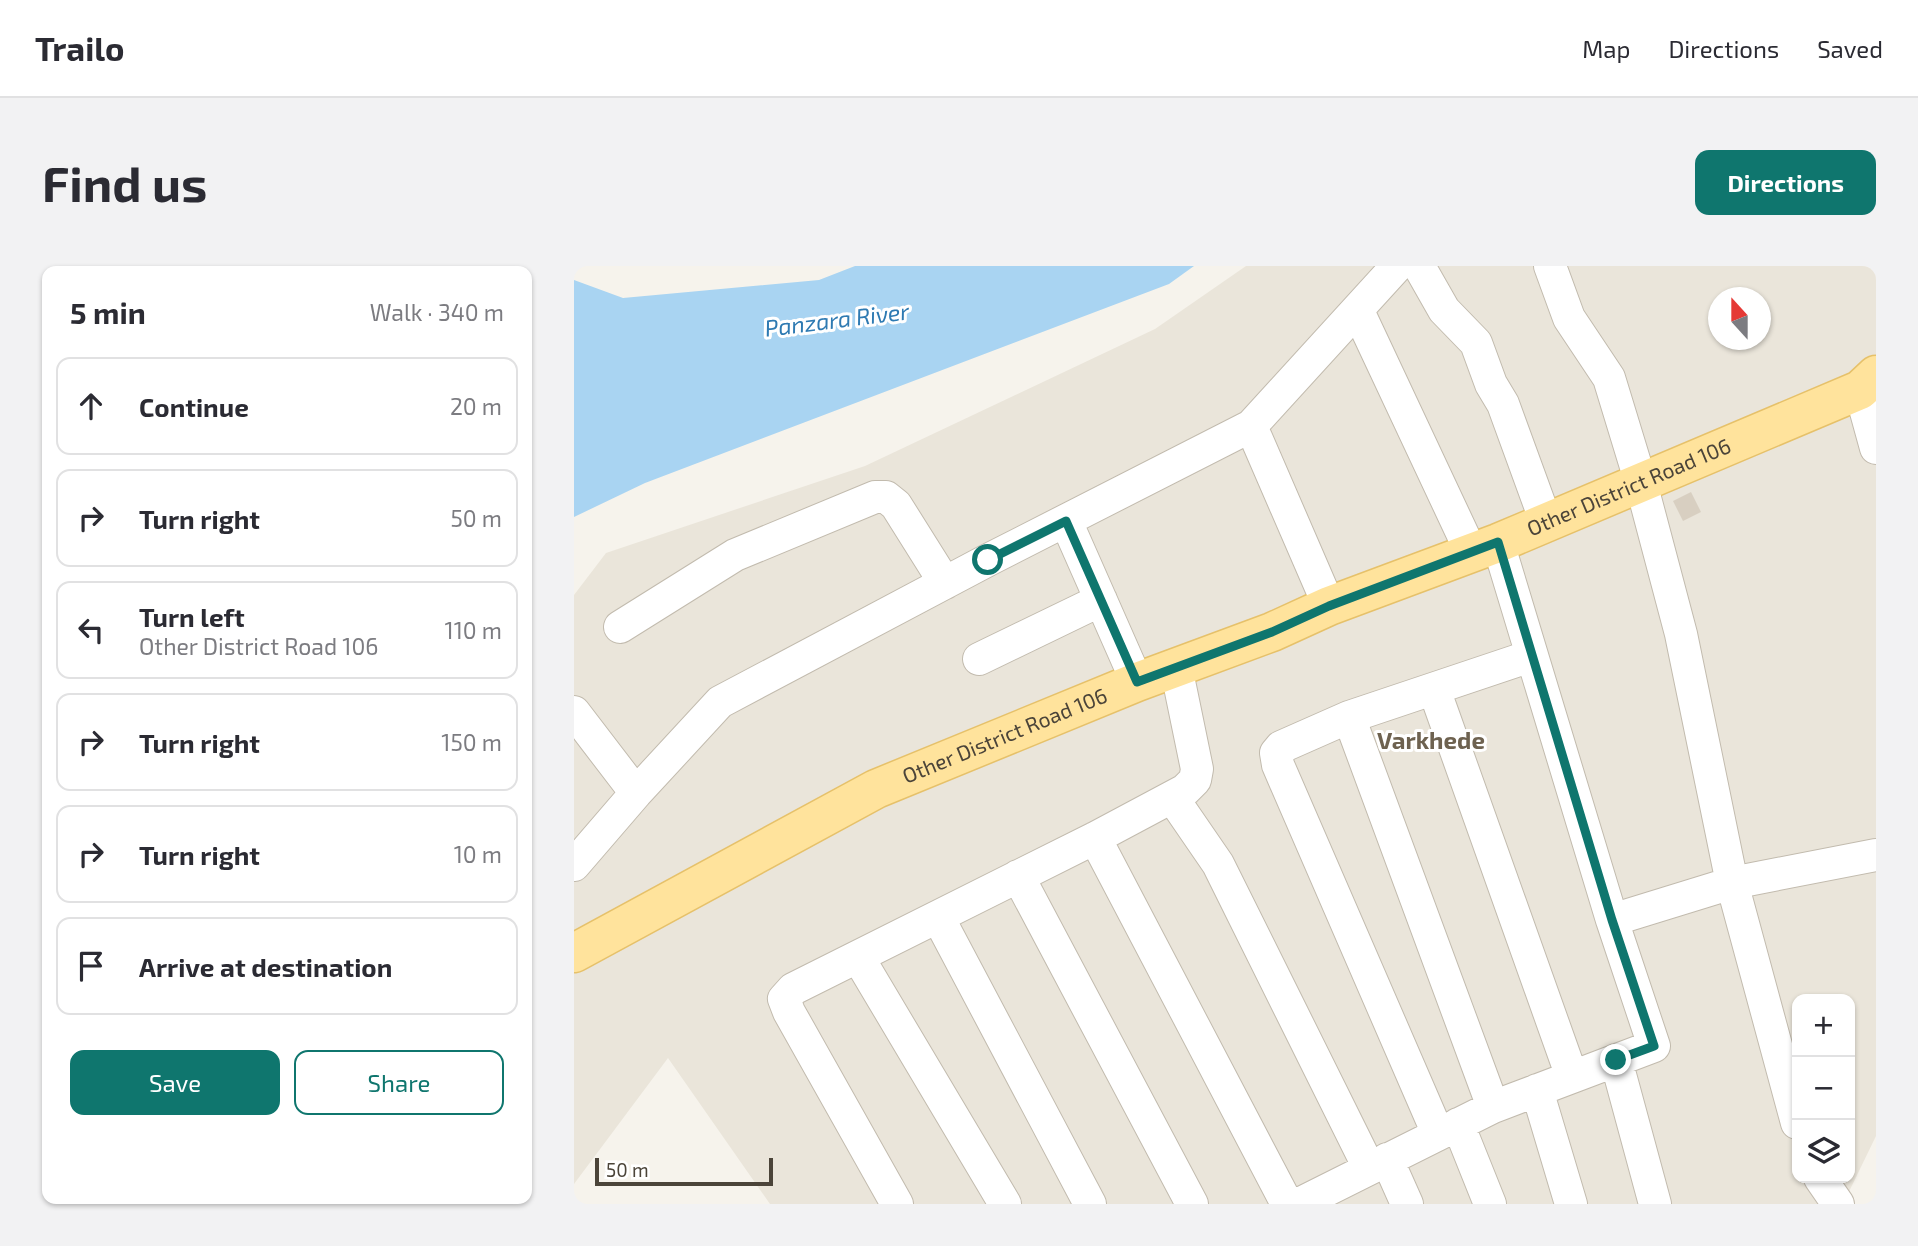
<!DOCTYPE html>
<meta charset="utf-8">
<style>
body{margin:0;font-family:"Exo 2",sans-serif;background:#f2f2f3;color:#2b2b33}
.controls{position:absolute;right:21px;bottom:21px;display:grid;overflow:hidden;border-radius:14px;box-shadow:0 2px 5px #0004}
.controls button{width:63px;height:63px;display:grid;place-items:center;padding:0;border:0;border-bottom:2px solid #e1e1e2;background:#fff;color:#2b2b33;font:35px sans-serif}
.compass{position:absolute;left:1134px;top:21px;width:63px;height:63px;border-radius:50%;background:#fff;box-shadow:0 2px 5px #0004;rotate:339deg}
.scale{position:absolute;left:21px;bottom:18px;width:178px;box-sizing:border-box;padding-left:7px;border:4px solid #4b4439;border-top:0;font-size:19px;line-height:24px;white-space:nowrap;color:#4b4439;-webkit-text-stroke:5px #fff;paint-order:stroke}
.stop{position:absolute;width:21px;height:21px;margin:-16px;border:5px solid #0f766e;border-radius:50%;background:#fff}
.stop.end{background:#0f766e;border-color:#fff;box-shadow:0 2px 7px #0008}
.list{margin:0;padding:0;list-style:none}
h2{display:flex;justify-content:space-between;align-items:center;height:91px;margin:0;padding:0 28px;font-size:30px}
h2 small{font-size:23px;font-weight:400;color:#7c7c81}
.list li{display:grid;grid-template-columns:46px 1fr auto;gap:21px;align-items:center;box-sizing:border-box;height:98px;margin:0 14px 14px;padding:0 14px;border:2px solid #e1e1e2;border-radius:14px}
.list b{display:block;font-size:26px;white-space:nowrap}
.list p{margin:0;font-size:23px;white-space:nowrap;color:#7c7c81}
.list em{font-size:23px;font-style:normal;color:#7c7c81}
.actions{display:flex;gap:14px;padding:21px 28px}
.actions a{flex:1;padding:16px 0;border:2px solid #0f766e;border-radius:14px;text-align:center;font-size:24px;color:#0f766e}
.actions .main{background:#0f766e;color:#fff}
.icon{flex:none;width:38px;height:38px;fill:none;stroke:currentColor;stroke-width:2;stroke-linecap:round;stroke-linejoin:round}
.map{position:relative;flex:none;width:1302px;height:938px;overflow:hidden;border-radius:14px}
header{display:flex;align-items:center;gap:42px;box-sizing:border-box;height:98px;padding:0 35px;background:#fff;border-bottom:2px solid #e1e1e2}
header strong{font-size:33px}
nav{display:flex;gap:38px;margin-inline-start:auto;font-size:24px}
.intro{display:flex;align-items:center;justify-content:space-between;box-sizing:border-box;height:168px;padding:0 42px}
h1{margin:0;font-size:49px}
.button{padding:18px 32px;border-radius:14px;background:#0f766e;color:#fff;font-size:24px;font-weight:700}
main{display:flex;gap:42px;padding:0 42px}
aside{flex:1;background:#fff;border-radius:14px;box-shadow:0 2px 5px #0004}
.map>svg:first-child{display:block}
.residential{fill:#eae5da;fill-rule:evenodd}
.water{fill:#a9d4f2}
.building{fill:#d8cfc1}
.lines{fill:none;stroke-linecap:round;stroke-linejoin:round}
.minor-casing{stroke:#c2bbae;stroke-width:34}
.major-casing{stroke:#e6c16a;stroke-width:41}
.minor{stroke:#fff;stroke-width:32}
.major{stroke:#ffe39c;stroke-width:38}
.route{stroke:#0f766e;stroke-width:9}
.labels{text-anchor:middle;stroke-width:6;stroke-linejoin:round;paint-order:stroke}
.street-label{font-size:21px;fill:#4b4439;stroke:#fff}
.water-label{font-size:23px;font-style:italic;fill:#2e7ab2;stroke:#fff}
.quarter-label{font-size:24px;font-weight:bold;fill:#6e6250;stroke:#fff}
</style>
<header>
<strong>Trailo</strong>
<nav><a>Map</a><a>Directions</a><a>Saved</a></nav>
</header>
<div class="intro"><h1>Find us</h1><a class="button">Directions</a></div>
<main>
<aside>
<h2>5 min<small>Walk · 340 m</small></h2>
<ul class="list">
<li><svg class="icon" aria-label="ahead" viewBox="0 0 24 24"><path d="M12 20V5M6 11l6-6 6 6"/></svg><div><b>Continue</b></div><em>20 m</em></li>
<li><svg class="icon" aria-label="right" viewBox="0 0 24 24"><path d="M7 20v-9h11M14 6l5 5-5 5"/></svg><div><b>Turn right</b></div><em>50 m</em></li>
<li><svg class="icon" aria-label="left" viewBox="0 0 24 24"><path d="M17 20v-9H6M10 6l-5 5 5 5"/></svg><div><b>Turn left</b><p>Other District Road 106</p></div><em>110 m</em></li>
<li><svg class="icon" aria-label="right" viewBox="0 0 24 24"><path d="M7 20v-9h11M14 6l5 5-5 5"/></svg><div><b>Turn right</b></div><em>150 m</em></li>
<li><svg class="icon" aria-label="right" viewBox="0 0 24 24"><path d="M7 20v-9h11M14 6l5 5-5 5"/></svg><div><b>Turn right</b></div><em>10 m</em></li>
<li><svg class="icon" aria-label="arrive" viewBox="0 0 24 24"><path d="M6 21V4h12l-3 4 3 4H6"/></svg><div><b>Arrive at destination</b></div></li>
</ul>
<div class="actions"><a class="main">Save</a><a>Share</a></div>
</aside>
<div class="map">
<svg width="1302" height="938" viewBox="0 0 1302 938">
<rect width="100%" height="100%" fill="#f6f3ec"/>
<!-- residential -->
<path class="residential" d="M672,0H1302V870L1269,938H196L94,792L0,918V329L32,287L291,200L581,63ZM1144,32H1186V74H1144ZM1223,733H1276V912H1223Z"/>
<!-- water -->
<path class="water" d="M281,0H620L595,18L71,217L0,251V14L49,32L245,14Z"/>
<!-- building -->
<path class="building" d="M1117,226L1127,246L1109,255L1099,235Z"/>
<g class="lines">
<defs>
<path id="minor" d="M845,0L870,44L902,77L917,118L929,138L972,256
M976,0L995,52L1035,112L1067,217L1107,368L1158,617L1223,857
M784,45L897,286
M1286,124L1302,182
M677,160L755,340
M492,255L563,416
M924,277L1038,654
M46,361L161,289L301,231H312L322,239L371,317
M405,393L527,334
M860,423L998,811
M0,446L62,527
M775,451L919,841
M598,531L644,598L795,902
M521,572L713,938
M0,599L62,527L146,436L414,294L677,160L823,0
M444,610L618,938
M364,651L516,938
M284,691L431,938
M1042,794L1081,938
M963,824L997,938
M884,858L916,938
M864,868L704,499L702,487L707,481L775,451L957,390
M813,893L833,938
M1246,912L1264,938
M323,938L215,746L210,733L219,723L521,572L611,524L621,514L623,503L602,401
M725,938L919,841L1080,780L1038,654L1158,617L1302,589"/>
<g id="major">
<path id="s1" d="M0,687L302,523L563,416L698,366L755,340L924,277L1286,124L1302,109"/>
</g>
</defs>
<!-- minor casing -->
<use href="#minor" class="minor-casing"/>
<!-- major casing -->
<use href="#major" class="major-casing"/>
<!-- minor -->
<use href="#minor" class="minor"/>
<!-- major -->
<use href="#major" class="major"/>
</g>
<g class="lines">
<!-- route -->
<path class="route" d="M414,294L492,255L563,416L698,366L755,340L924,276L1038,654L1080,780L1042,794"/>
</g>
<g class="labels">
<!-- street labels -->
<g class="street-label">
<text dy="7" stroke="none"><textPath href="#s1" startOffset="1155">Other District Road 106</textPath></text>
<text dy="7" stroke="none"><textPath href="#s1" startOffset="483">Other District Road 106</textPath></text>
</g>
<!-- water labels -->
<g class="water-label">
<text transform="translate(263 54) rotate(-7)" y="8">Panzara River</text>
</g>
<!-- quarter labels -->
<g class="quarter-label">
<text x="857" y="483">Varkhede</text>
</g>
</g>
</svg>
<div class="controls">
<button>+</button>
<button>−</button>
<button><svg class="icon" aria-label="layers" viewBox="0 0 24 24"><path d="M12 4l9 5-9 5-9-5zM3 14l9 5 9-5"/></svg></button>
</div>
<svg class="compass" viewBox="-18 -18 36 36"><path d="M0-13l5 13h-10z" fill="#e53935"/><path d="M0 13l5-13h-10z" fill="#7c7c81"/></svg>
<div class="scale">50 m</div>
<div class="stop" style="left:414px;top:294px"></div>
<div class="stop end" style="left:1042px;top:794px"></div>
</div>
</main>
